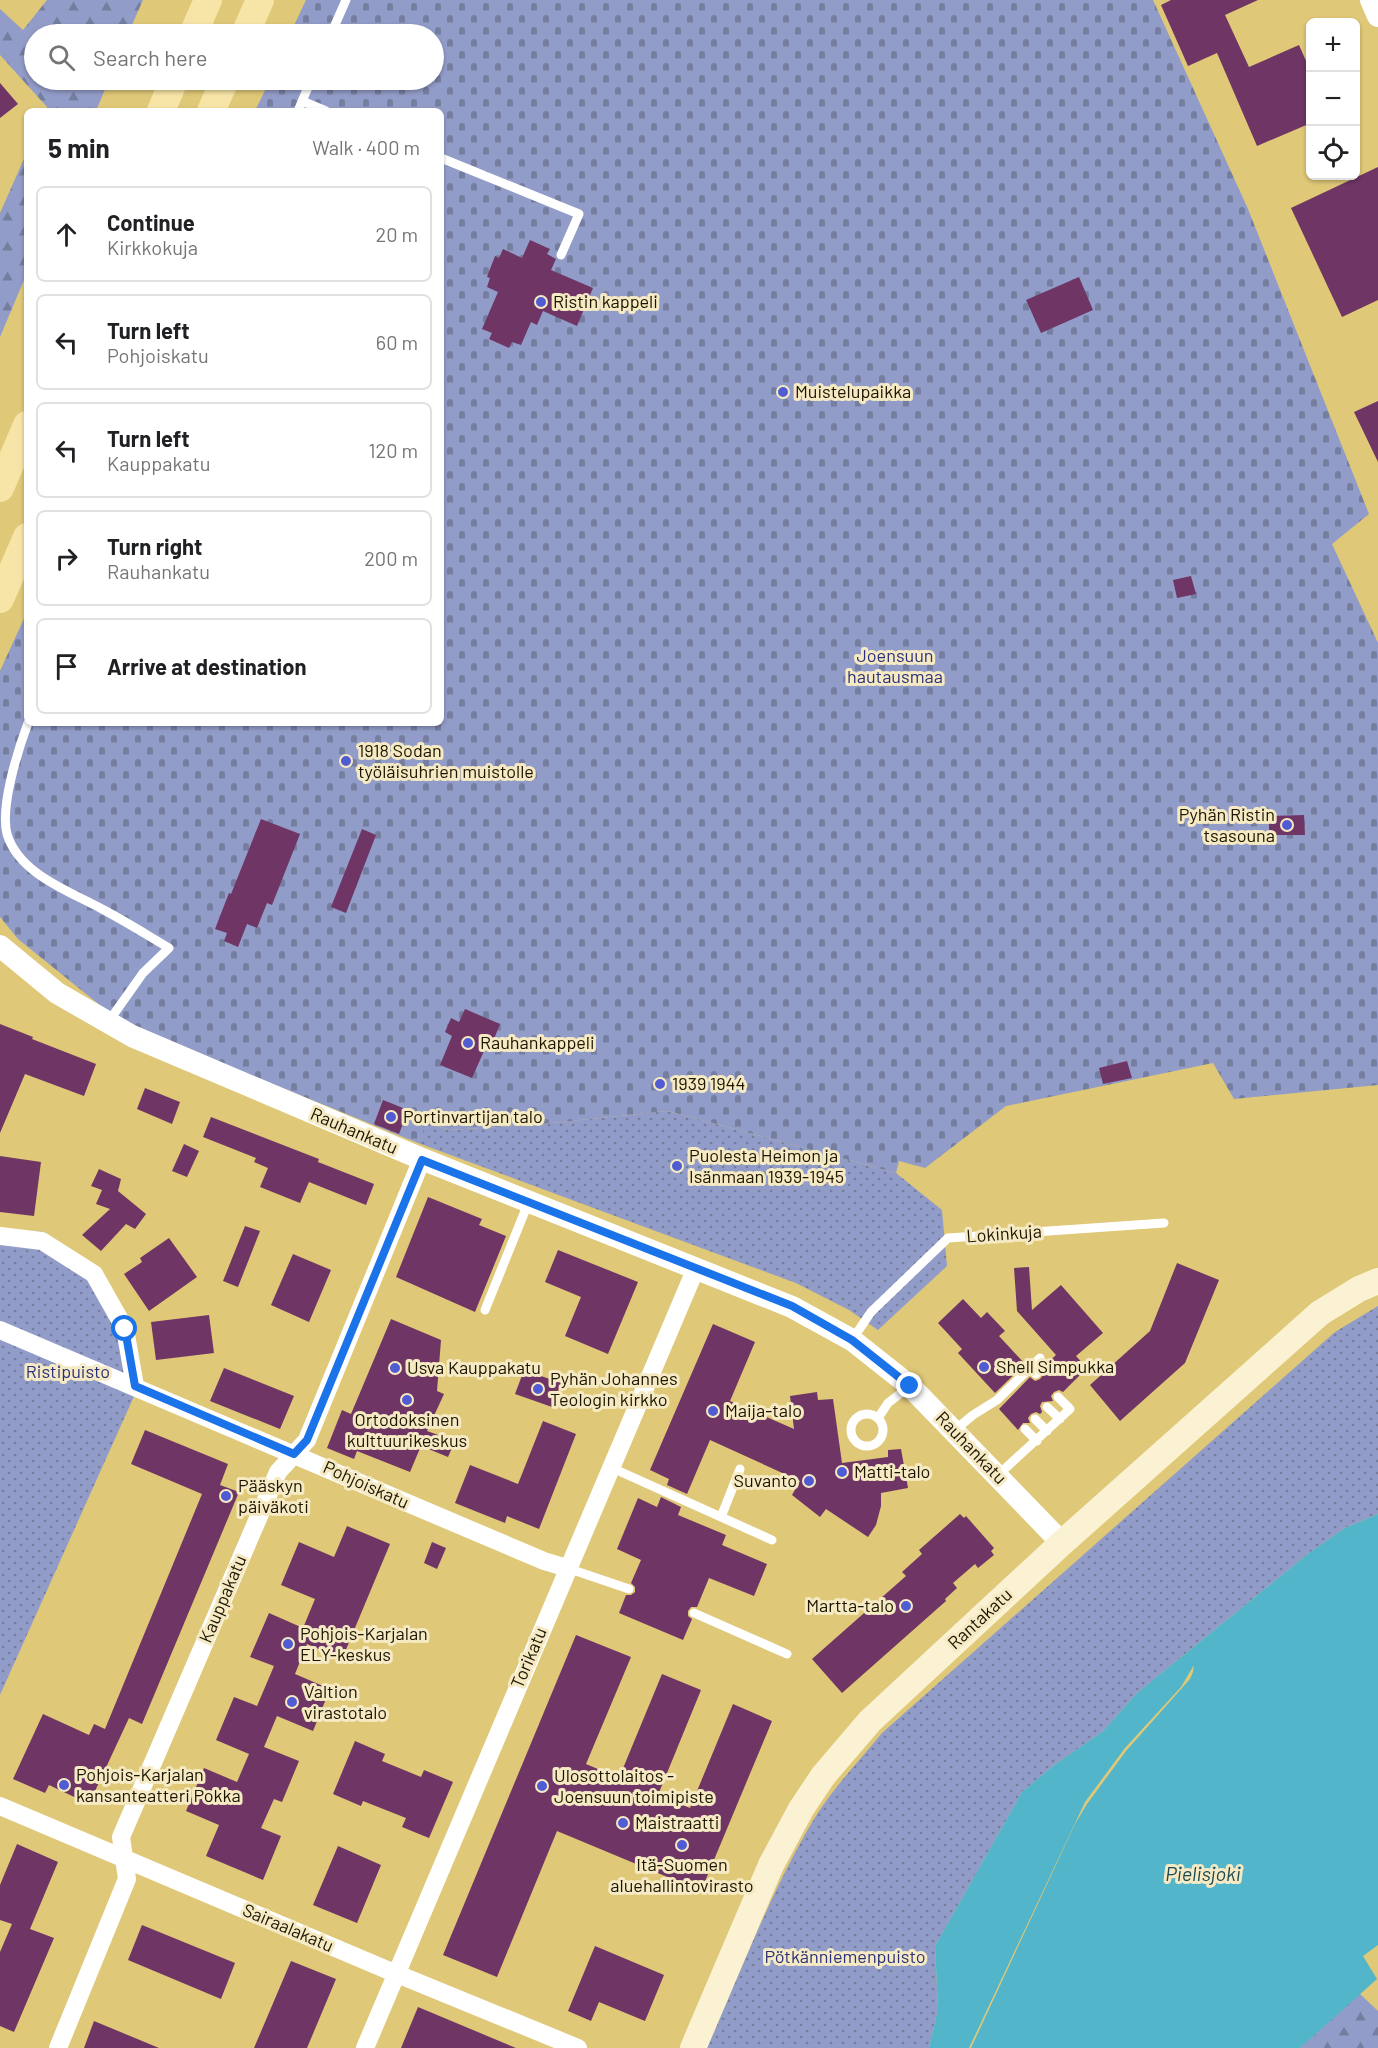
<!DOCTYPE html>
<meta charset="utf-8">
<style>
body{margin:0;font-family:Barlow,sans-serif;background:#f2f2f2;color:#202124}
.controls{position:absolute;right:18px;top:18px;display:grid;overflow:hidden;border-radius:9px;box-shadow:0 2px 4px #0004}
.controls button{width:54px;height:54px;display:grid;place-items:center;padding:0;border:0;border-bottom:2px solid #e0e0e0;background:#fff;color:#202124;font:30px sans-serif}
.stop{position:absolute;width:18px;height:18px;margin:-14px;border:4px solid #1a73e8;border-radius:50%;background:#fff}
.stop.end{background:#1a73e8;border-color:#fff;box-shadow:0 2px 6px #0008}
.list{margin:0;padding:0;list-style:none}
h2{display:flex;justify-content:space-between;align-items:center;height:78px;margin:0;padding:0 24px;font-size:26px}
h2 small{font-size:20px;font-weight:400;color:#757577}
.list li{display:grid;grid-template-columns:39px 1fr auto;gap:18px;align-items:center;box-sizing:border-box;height:96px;margin:0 12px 12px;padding:0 12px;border:2px solid #e0e0e0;border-radius:9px}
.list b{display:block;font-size:22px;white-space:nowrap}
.list p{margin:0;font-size:20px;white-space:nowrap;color:#757577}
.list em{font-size:20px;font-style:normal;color:#757577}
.icon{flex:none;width:33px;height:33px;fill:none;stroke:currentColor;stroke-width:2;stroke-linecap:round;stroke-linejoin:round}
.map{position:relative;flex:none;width:1378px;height:2048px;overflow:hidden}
.search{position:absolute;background:#fff;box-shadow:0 2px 4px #0004;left:24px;top:24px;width:420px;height:66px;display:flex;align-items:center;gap:15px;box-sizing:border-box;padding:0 21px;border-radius:33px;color:#757577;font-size:22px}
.panel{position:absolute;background:#fff;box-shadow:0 2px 4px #0004;left:24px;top:108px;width:420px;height:618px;border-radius:9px}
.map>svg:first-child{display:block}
.grass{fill:url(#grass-dots)}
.forest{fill:url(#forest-firs)}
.cemetery{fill:url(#cemetery-stones)}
.water{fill:#52b5ca}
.pier{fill:#dfc877}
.building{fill:#6f3565}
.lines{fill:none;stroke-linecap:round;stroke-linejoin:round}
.service{stroke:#fff;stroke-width:9}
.minor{stroke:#fff;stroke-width:18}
.tertiary{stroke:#fff;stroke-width:22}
.secondary{stroke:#faf2d3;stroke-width:26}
.primary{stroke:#f6e5a6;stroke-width:28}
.route{stroke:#1a73e8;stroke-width:8}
.poi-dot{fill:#515bd2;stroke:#f5eac3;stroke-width:2}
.labels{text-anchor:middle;stroke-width:6;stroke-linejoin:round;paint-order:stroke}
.poi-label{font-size:18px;fill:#1c1500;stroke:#f5eac3;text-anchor:start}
.park-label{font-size:18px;fill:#2a307b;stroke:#f5eac3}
.street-label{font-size:18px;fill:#1c1500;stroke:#f5eac3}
.water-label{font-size:20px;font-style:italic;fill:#1d4953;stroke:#f5eac3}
</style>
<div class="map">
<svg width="1378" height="2048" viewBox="0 0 1378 2048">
<defs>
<pattern id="grass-dots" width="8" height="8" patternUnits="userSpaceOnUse" patternTransform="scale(1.5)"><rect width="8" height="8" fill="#929cc8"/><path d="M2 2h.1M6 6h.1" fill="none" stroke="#767ea0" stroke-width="1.8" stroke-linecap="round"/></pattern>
<pattern id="forest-firs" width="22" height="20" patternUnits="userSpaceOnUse" patternTransform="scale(1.5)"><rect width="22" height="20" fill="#929cc8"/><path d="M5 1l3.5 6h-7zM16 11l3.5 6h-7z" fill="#767ea0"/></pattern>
<pattern id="cemetery-stones" width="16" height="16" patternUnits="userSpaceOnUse" patternTransform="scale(1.5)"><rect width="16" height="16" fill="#929cc8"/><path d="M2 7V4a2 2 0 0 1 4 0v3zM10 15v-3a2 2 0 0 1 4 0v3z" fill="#767ea0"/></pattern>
</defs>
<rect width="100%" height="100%" fill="#dfc877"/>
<!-- grass -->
<path class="grass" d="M668,1111L896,1173L942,1210L947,1266L878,1330L849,1310L796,1283L418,1143L426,1122L448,1130L532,1125Z
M0,1228L44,1232L97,1269L140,1383L0,1695Z
M1378,1306V1514L1345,1528L1309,1553L1137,1693L1103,1731L1053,1766L1022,1792L935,1946L938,2009L929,2048H707C741,1971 771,1891 814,1819C833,1788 859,1761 882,1733L1335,1332Z"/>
<!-- forest -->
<path class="forest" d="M47,0H143L128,34H34V80H109L96,111H45L47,107L0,55V9L23,30Z
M27,152V273L0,337V213Z
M1359,1993L1378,2011V2048H1300Z"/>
<!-- cemetery -->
<path class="cemetery" d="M306,0H1153L1248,209L1369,514L1332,544L1378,643V1085L1234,1099L1213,1063L1006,1106L925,1168L899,1161L896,1173L668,1111L532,1125L448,1130L427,1122L418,1143L122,1023L18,939L0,917V671L27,612V723H441V111H255L270,80H434V34H290Z"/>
<!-- water -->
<path class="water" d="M1378,1514V1945L1363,1956L1377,1979L1300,2048H929L938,2009L935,1946L1022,1792L1053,1766L1103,1731L1137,1693L1309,1553L1345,1528Z"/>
<!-- pier -->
<path class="pier" d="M1194,1665L1193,1672L1190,1679L1126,1751L1087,1804L1075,1824L971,2048H969L1085,1802L1125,1748L1181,1687Z"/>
<!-- building -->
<path class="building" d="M1171,0H1258L1225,15L1249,67L1299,45L1311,72V123L1257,146L1217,53L1188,66L1161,5Z
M0,83L18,104L0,118Z
M1378,167V300L1342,317L1291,208Z
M530,240L550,249L547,254L556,259L551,270L593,288L577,326L543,311L537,325L531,322L521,345L512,342L509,348L489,339L492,333L482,329L498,292L487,287L490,278L487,277L495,256L499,258L503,249L522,258Z
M1079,277L1093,310L1041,333L1026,300Z
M1378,401V462L1354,412Z
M1191,576L1196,594L1177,598L1173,580Z
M1304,815L1305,835H1269V816Z
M261,819L300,834L272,905L267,903L257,928L247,924L238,947L224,941L227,933L215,929L229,893L231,894Z
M362,829L376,835L346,913L331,907Z
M465,1009L500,1024L492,1044L488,1042L472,1078L440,1065L452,1036L445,1032L451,1018L459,1022Z
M0,1024L33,1037L32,1039L96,1064L84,1096L25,1074L0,1133Z
M1127,1061L1132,1078L1103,1084L1099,1068Z
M145,1088L180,1102L172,1124L137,1109Z
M383,1100L408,1110L399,1134L374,1124Z
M211,1117L319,1159L318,1162L374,1184L366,1205L309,1182L300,1203L260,1187L268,1168L254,1162L256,1158L203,1137Z
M184,1144L199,1151L187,1177L172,1171Z
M0,1156L41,1162L34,1216L0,1212Z
M99,1169L121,1179L118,1191L146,1214L135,1229L126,1224L101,1251L82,1235L110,1209L96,1204L102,1190L91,1186Z
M428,1197L482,1219L479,1225L506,1236L475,1312L396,1277Z
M245,1226L260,1231L238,1287L223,1281Z
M169,1238L197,1277L149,1311L124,1274L142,1262L140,1258Z
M558,1250L638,1282L608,1354L565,1336L581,1297L545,1282Z
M293,1254L331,1270L309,1322L271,1305Z
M1177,1263L1219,1280L1185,1363L1120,1421L1090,1385L1150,1331Z
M1029,1267L1032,1310L1061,1285L1103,1333L1076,1356L1087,1368L1063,1392L1059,1390L1054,1392L1051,1396L1053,1401L1042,1402L1040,1406L1042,1412L1040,1414L1036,1412L1031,1414L1028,1418L1030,1423H1023L1018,1430L999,1409L1030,1377L1035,1381L1040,1379L1043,1375L1041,1369L1056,1355L1017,1311L1014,1268Z
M963,1299L981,1318L987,1312L1005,1331L999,1336L1025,1364L995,1393L958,1353L962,1349L938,1323Z
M209,1315L214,1353L156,1360L151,1322Z
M391,1319L441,1340L437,1391L444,1394L427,1431L455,1441L448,1457L421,1446L410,1472L357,1451L354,1459L327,1448L342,1410L351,1414Z
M713,1324L755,1342L730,1401L794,1429L790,1396L817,1392L818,1400L833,1399L842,1463L888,1457V1450L901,1449L908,1488L881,1493V1506L876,1525L868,1537L826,1509L820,1517L792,1495L800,1481L710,1440L687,1494L667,1485L669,1479L650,1470Z
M224,1368L294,1396L280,1429L210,1401Z
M524,1370L561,1383L552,1407L515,1394Z
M543,1421L576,1434L539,1529L507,1516L505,1523L455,1503L470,1465L518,1484Z
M145,1430L228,1464L220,1485L239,1492L142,1724L129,1718L89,1804L49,1785L45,1793L13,1779L43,1714L89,1735L94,1724L105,1729L202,1494L131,1464Z
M661,1497L681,1507L678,1515L726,1535L722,1545L767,1564L754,1596L709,1578L697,1607H691L688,1611V1616L692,1619L683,1640L619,1613L626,1595H631L635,1592V1587L631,1583L641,1560L617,1549L638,1498L657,1507Z
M960,1514L964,1518L966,1516L994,1548L991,1551L994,1555L978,1568L975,1564L953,1583L957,1588L945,1599L946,1601L842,1693L812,1659L906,1576L902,1572L922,1554L919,1550Z
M347,1526L390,1544L342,1659L307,1644L295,1674L330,1689L313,1731L277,1716L264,1747L299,1761L282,1802L274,1799L261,1828L281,1836L263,1880L206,1856L219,1825L186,1811L204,1768L237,1782L249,1754L216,1740L234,1697L257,1706L274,1666L250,1657L269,1613L303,1628L315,1599L281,1585L299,1542L334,1557Z
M432,1542L446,1548L437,1569L424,1563Z
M576,1635L631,1657L586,1764L619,1778L662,1674L701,1690L658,1795L690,1808L733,1704L772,1721L701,1891L557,1831L497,1977L443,1955Z
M355,1741L385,1754L382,1761L421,1777L424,1770L453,1782L429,1838L402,1827L406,1818L363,1801L361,1806L333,1794Z
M17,1844L58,1862L30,1929L54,1938L14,2032L0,2026V1952L12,1924L0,1920V1885Z
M338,1846L381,1865L357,1923L313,1905Z
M142,1925L235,1963L221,1999L128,1960Z
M595,1946L664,1975L645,2021L599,2002L591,2021L568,2011Z
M291,1961L336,1979L307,2048H254Z
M418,2007L516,2048H401Z
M94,2021L159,2048H84Z"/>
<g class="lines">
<!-- service -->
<path class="service" d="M331,34L346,0
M302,101L326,111
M298,111L311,80
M441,158L579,214L561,255
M28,723C18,750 0,806 7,834C19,874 69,891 102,909C125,921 147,935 169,948L143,973L109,1021
M485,1310L529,1201
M852,1340L871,1312L948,1238L1164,1223
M1030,1368L1040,1358
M1047,1407L1060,1419
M851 1430a16 16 0 1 1 32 0a16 16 0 1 1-32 0Z
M878,1418L888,1403L910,1386
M1035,1419L1047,1431
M1025,1429L1037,1441
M955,1430L973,1415L997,1400L1030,1368L1036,1374
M610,1467L772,1540
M998,1475L1070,1409L1058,1397
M721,1517L740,1469
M567,1568L629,1589
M694,1613L787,1654"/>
<!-- minor -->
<path class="minor" d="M0,1236L42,1241L94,1274L125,1329L135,1386
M0,1330L544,1561L567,1568
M0,1806L385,1969L578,2048
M58,2048L127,1879L121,1837L278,1472L307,1440L422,1159
M365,2048L696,1268"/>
<!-- tertiary -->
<path class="tertiary" d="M1371,0L1378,16
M0,946L57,993L132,1036L422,1159L792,1307L852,1340L910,1386L1062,1543"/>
<!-- secondary -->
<path class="secondary" d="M693,2048L771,1865L801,1809L823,1776L870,1721L1062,1543L1320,1313L1359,1289L1378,1281"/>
<!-- primary -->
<path class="primary" d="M193,34L208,0
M245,34L260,0
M161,111L174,80
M211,111L225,80
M0,488L27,425
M0,599L27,537"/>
</g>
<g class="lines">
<!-- route -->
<path class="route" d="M125,1329L135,1386L294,1454L307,1440L422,1160L792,1306L852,1340L910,1386"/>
</g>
<!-- markers -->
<g class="poi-dot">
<circle cx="541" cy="302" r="6"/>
<circle cx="783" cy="392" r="6"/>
<circle cx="346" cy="761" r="6"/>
<circle cx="1287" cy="825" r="6"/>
<circle cx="468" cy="1043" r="6"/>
<circle cx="660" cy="1084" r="6"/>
<circle cx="391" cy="1117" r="6"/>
<circle cx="677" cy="1166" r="6"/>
<circle cx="984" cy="1367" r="6"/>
<circle cx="395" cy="1368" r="6"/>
<circle cx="538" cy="1389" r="6"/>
<circle cx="407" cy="1400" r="6"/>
<circle cx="713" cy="1411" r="6"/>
<circle cx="842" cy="1472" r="6"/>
<circle cx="809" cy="1481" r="6"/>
<circle cx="226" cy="1496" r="6"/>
<circle cx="906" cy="1606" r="6"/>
<circle cx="288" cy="1644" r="6"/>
<circle cx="292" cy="1702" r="6"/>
<circle cx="64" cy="1785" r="6"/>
<circle cx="542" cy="1786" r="6"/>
<circle cx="623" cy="1823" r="6"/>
<circle cx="682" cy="1845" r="6"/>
</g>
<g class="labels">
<!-- poi labels -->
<g class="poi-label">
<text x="553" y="308">Ristin kappeli</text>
<text x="795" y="398">Muistelupaikka</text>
<text x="358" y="757">1918 Sodan<tspan x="358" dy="21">työläisuhrien muistolle</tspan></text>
<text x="1275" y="821" text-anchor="end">Pyhän Ristin<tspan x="1275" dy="21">tsasouna</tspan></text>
<text x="480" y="1049">Rauhankappeli</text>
<text x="672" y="1090">1939 1944</text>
<text x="403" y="1123">Portinvartijan talo</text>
<text x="689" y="1162">Puolesta Heimon ja<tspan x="689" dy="21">Isänmaan 1939-1945</tspan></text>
<text x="996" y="1373">Shell Simpukka</text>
<text x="407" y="1374">Usva Kauppakatu</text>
<text x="550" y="1385">Pyhän Johannes<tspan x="550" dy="21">Teologin kirkko</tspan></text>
<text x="725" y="1417">Maija-talo</text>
<text x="407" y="1426" text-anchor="middle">Ortodoksinen<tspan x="407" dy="21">kulttuurikeskus</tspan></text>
<text x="854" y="1478">Matti-talo</text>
<text x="797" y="1487" text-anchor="end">Suvanto</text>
<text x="238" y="1492">Pääskyn<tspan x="238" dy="21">päiväkoti</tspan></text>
<text x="894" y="1612" text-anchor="end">Martta-talo</text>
<text x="300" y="1640">Pohjois-Karjalan<tspan x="300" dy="21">ELY-keskus</tspan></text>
<text x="304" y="1698">Valtion<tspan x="304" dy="21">virastotalo</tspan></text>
<text x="76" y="1781">Pohjois-Karjalan<tspan x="76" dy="21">kansanteatteri Pokka</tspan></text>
<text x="554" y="1782">Ulosottolaitos -<tspan x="554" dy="21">Joensuun toimipiste</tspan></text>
<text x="635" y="1829">Maistraatti</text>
<text x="682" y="1871" text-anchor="middle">Itä-Suomen<tspan x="682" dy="21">aluehallintovirasto</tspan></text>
</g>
<!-- park labels -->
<g class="park-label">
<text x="895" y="662">Joensuun<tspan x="895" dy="21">hautausmaa</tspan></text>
<text x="68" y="1378">Ristipuisto</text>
<text x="845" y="1963">Pötkänniemenpuisto</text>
</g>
<!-- street labels -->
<g class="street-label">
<text transform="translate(354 1131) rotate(23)" y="6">Rauhankatu</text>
<text transform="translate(1004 1234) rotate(-4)" y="6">Lokinkuja</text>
<text transform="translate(971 1448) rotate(46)" y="6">Rauhankatu</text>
<text transform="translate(366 1485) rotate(24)" y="6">Pohjoiskatu</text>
<text transform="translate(223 1599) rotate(-67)" y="6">Kauppakatu</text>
<text transform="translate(980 1619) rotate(-43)" y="6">Rantakatu</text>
<text transform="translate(529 1658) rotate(-67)" y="6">Torikatu</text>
<text transform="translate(288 1928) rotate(23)" y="6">Sairaalakatu</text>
</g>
<!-- water labels -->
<g class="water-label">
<text x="1203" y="1881">Pielisjoki</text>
</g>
</g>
</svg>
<div class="controls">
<button>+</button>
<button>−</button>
<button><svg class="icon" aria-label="locate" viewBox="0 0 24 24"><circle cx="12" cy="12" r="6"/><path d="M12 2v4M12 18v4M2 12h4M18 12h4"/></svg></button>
</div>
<div class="stop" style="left:125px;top:1329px"></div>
<div class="stop end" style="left:910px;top:1386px"></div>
<div class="search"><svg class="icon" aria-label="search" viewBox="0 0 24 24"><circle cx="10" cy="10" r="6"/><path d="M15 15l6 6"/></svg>Search here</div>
<section class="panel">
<h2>5 min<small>Walk · 400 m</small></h2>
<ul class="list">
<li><svg class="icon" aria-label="ahead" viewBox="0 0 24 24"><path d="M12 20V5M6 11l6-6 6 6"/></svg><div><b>Continue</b><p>Kirkkokuja</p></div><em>20 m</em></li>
<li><svg class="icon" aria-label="left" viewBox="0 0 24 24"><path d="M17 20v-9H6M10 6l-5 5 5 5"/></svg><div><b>Turn left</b><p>Pohjoiskatu</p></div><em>60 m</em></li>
<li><svg class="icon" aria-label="left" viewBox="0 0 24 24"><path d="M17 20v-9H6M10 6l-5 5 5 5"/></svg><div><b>Turn left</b><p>Kauppakatu</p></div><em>120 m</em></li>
<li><svg class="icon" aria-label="right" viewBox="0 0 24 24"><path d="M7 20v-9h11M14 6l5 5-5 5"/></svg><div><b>Turn right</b><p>Rauhankatu</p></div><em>200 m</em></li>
<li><svg class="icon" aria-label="arrive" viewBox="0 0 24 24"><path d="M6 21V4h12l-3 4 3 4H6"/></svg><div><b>Arrive at destination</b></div></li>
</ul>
</section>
</div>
